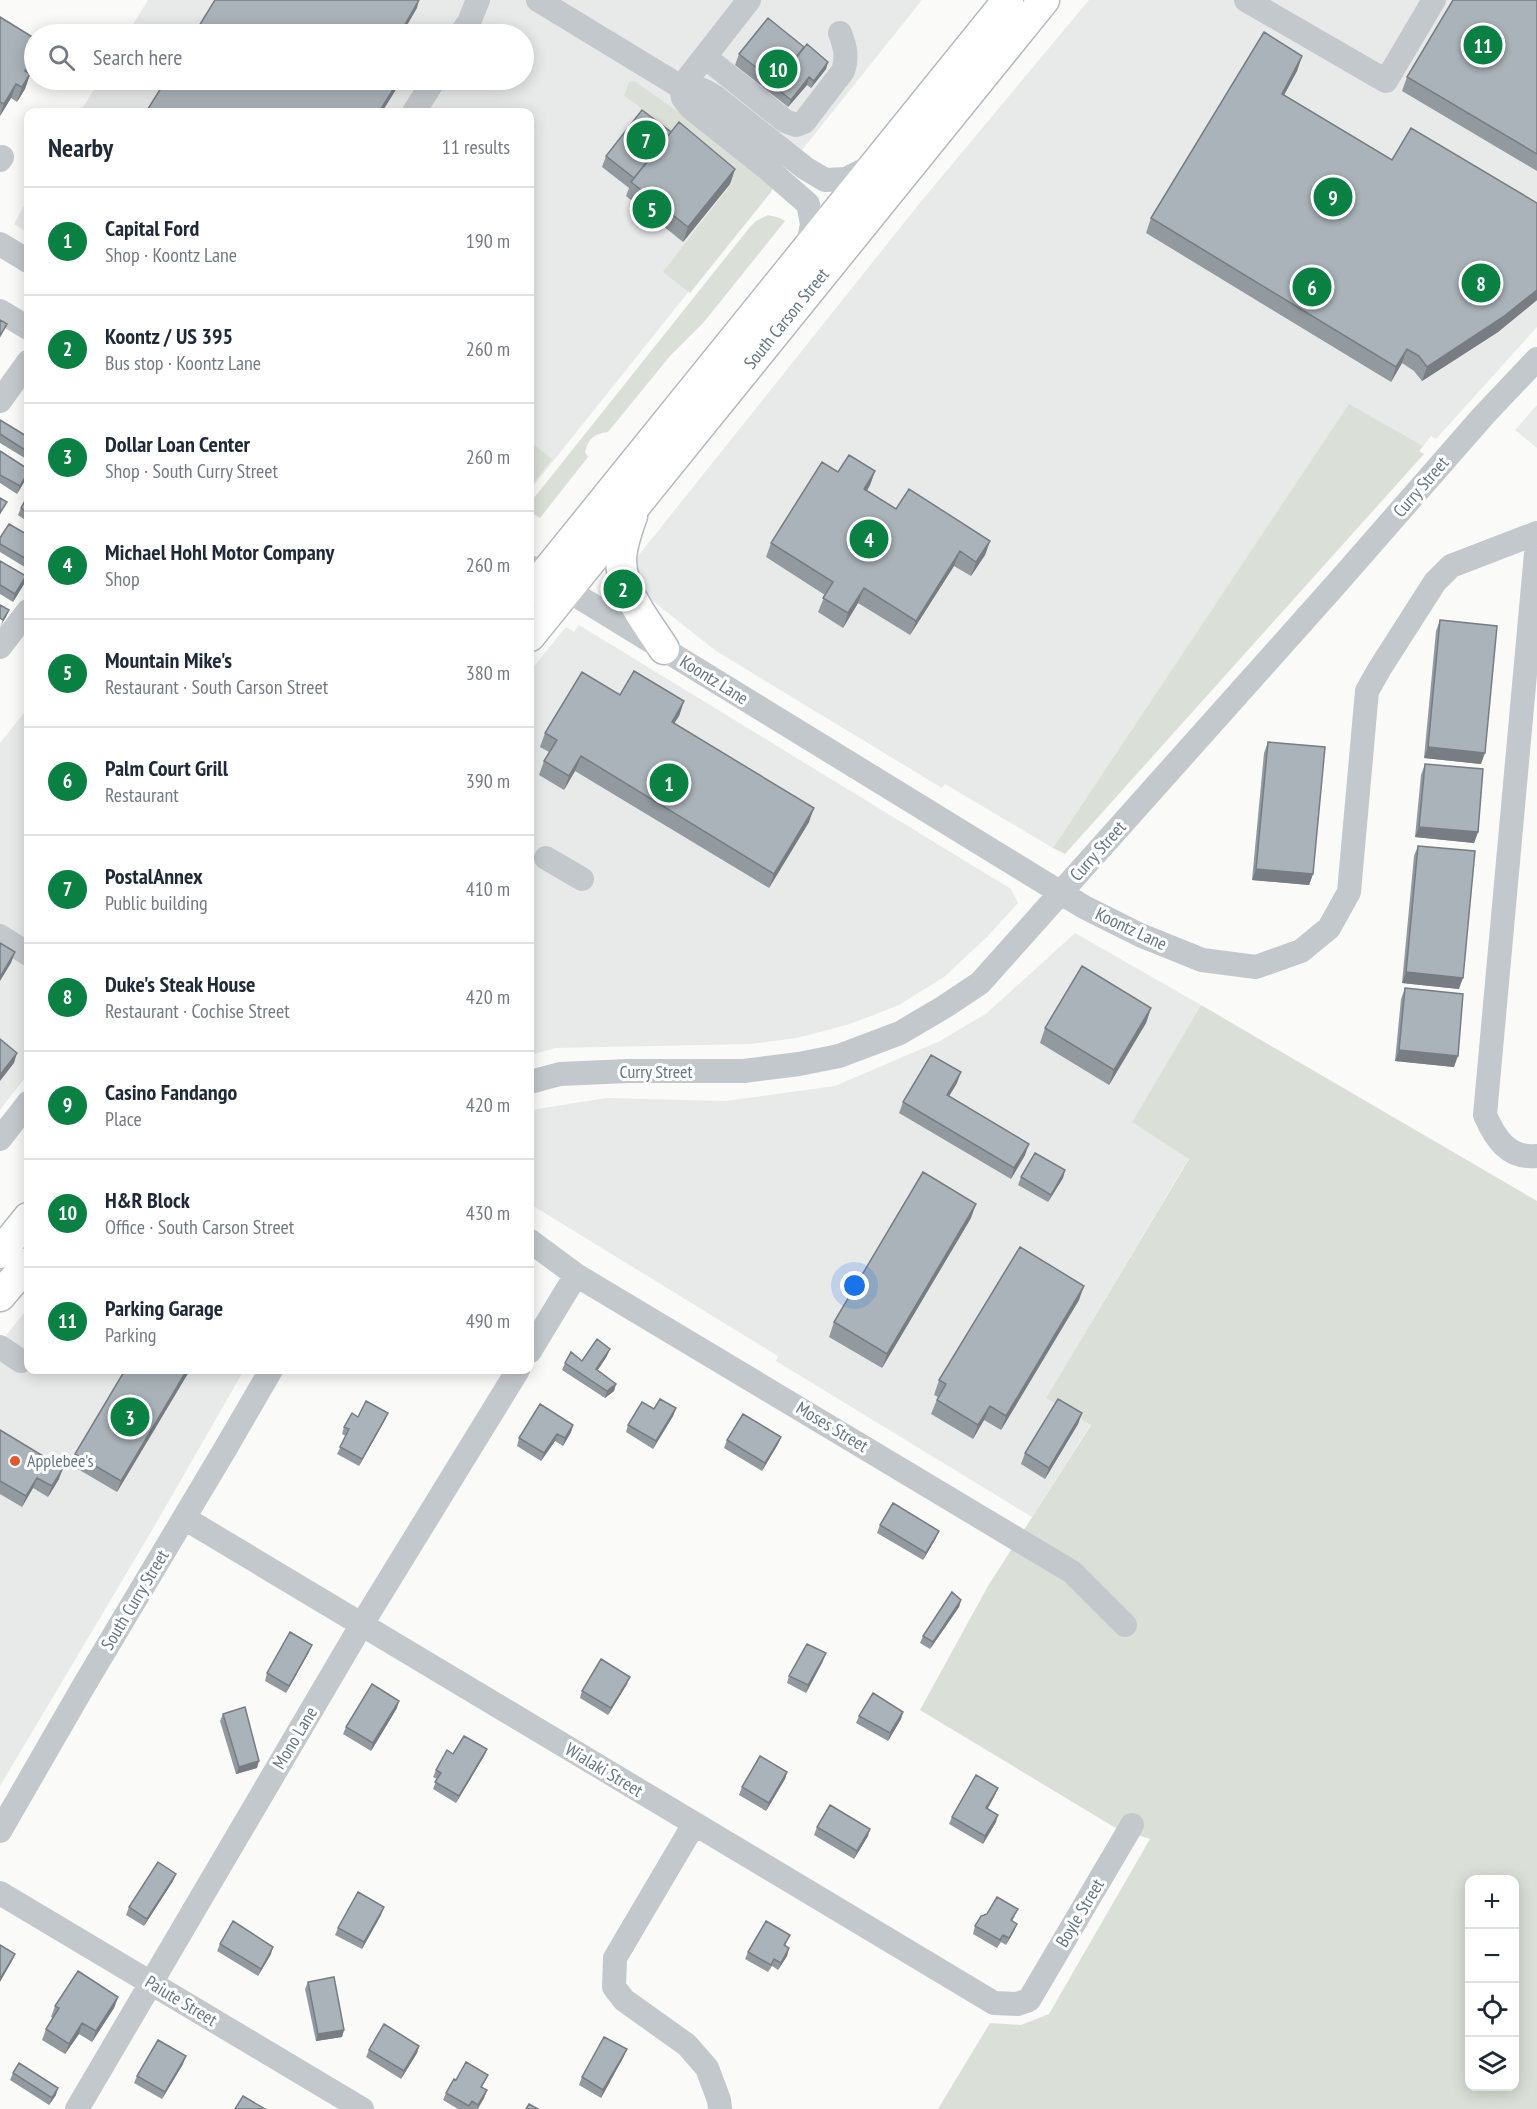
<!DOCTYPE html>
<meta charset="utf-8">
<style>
body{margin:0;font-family:"PT Sans Narrow",sans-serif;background:#f6f6f7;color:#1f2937}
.controls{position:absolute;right:18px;bottom:18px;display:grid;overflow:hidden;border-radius:12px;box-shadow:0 3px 15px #0003}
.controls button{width:54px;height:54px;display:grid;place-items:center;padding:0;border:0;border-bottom:2px solid #e0e1e3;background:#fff;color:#1f2937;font:30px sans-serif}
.you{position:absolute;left:855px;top:1286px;width:21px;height:21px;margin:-15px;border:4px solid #fff;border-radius:50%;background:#1a73e8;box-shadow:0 0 0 9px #1a73e833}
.badge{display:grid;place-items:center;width:39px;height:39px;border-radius:50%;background:#0b8043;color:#fff;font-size:20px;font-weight:700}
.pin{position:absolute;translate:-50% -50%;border:3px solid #fff;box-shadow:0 2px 6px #0006}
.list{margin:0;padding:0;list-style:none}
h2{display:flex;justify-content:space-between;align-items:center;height:78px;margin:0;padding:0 24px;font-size:26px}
h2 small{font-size:20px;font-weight:400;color:#747a83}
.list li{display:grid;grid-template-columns:39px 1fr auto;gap:18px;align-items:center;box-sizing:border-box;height:108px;padding:0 24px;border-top:2px solid #e0e1e3}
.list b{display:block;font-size:22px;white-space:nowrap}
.list p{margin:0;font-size:20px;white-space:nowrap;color:#747a83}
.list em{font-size:20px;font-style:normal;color:#747a83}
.icon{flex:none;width:33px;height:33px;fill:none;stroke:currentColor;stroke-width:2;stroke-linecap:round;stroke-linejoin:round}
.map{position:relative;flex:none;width:1537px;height:2109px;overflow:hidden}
.search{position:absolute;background:#fff;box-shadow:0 3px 15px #0003;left:24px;top:24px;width:510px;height:66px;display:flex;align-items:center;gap:15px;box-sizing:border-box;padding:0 21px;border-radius:33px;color:#747a83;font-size:22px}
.panel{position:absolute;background:#fff;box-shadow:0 3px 15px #0003;left:24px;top:108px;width:510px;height:1266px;border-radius:12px}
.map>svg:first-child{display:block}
.built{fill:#e8e9e9}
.green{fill:#dadfd7;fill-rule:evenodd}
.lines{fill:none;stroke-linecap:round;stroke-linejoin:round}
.major-casing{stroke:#b5babe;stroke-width:33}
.minor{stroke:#c3c8cc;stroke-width:24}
.major{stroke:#fff;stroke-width:30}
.wall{fill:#929a9f}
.shaded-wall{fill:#777d82}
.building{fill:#aab3b9;stroke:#777d82;stroke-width:1.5}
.poi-dot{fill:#e4572e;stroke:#fff;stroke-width:2}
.labels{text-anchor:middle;stroke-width:6;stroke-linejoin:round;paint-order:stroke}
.street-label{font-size:18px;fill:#657683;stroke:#fff}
.poi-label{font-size:18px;fill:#657683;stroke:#fff;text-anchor:start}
</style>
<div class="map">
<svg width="1537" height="2109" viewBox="0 0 1537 2109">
<rect width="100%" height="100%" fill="#fafaf8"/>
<!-- built -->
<path class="built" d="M148,0H922L530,490V112H80L100,80H524V34H127Z
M1089,0H1537V327L1436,439L1431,436L1423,446L1349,405L1053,848L945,784L942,788L716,651L644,594L635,565L638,556L919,204Z
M28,198V233L14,224Z
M1537,405V448L1515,430Z
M579,625L1011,889L1018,903L987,937L944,977L899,1005L850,1024L797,1038L751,1044L556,1048L530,1055V671L566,627L574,632Z
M28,708V1074L0,1110V743Z
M1075,933L1201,1005L1132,1122L1189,1158L1046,1398L1091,1424L1032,1517L776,1361L778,1356L530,1204V1112L537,1109L606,1098L726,1101L835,1086L940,1041L987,1013Z
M28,1308V1370H244L154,1527L0,1786V1343Z"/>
<!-- green -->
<path class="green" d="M634,81L690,120L773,187L771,192L690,293L663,272L732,183L636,104L624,96L629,82Z
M768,215L780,218L785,221L704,322L670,356L608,432C594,434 589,438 585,452L588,457L540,518L531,512L530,514V503L750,227L756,221Z
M1349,404L1423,446L1419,451L1424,454L1065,854L1053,848Z
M533,444L552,459L530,488V448Z
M1201,1005L1537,1201V2109H938L990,2023L1021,2025L1049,2014L1150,1839L1114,1827L920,1710L988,1586L1091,1425L1046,1398L1189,1159L1132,1122ZM1470,1880H1514V2086H1470Z"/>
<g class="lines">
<defs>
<g id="major">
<path d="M632,516C627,530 621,546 621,561C622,594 648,623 664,649"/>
<path d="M530,592L1008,0"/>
<path id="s1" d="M530,636L1044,0"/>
<path d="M0,1253L28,1218"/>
<path d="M0,1296L28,1263"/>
</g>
</defs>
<!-- major casing -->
<use href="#major" class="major-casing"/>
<!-- minor -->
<path class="minor" d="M538,0L681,87C695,86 702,89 714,96L805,168L825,180L846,179L872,166
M749,0L681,87L683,98L690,107L768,169L808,204L812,224L808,246
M1246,0L1386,81L1434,0
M461,34L469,22L478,0
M705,57L785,121L796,125L804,122L843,71C848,57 845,46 840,33
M414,112L434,80
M0,160L2,157
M0,244L28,261
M0,311L28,328
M0,401L28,362
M1537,542L1485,1115C1495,1138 1508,1159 1537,1156
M530,567L1084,907L1140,935L1202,960L1256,967L1301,951L1329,928L1349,892L1367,691L1380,668L1435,582L1451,566L1537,533
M0,647L28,611
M546,858L582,879
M0,936L28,954
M530,1082L560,1074L628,1071H744L799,1064L839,1056L900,1033L944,1007L980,983L1338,582L1484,415L1537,359
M0,1139L28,1103
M530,1241L576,1275L1072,1572L1125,1625
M0,1347L21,1361
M530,1351L576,1275
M184,1518L994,2003L1017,2004L1029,2000L1132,1825
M694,1824L615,1958L614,1987L624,2000L687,2045L707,2068L719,2100L720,2109
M0,1831L83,1687L224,1451L271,1370
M0,1893L362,2109
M77,2109L362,1624L518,1370"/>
<!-- major -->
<use href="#major" class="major"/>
</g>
<!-- wall -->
<path class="wall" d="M1537,0V171L1402,91L1407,77Z
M0,17L27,72L30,74L25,89L17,102L11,98L0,116Z
M804,47L803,50L828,62L826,69L811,88L807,85L788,107L735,65L739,54Z
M1302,56L1297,71L1284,95L1392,160L1537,203V300L1498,332L1422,381L1414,371L1402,363L1391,382L1146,233L1151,218Z
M671,132L735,169L730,184L683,242L626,196L629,188L602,167L606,156Z
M28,410V421L25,419Z
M0,420L28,437V460L0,443Z
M0,451L28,469L27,477L17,494L0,483Z
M875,471L870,485L867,491L896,509L990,541L985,555L971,576L954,566L910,635L858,603L843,628L818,612L825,595L766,557L771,543L838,472Z
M28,498V522L18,515L21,508Z
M28,535V569L0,552V538Z
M0,561L24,584L13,602L0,594Z
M1440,620L1481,764L1424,758L1436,631Z
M620,695L684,701L679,716L674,723L809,822L769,888L575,771L564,790L539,775L544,761L549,752L540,747L545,733Z
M1268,742L1313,874L1309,885L1252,880L1264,753Z
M1425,764L1478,832L1474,843L1415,837L1421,775Z
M1418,846L1459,989L1402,983L1414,856Z
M1405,988L1454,1067L1395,1061L1401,999Z
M1151,1008L1146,1023L1109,1085L1040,1043L1045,1028Z
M957,1083L949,1096L1025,1155L1011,1179L899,1113L903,1102Z
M1065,1170L1063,1178L1048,1202L1018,1185L1021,1177Z
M971,1218L882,1368L829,1337L834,1322Z
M1079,1300L1001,1430L984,1420L973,1439L931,1414L938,1397L934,1395L939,1380Z
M607,1356L597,1371L616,1384L614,1391L605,1398L562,1370L565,1363L582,1361Z
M125,1370H190L117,1492L71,1465L75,1454Z
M676,1408L673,1416L653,1449L626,1432L628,1425L654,1409Z
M388,1413L385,1420L359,1466L337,1454L346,1436L342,1434L344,1427L358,1417Z
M1082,1413L1078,1424L1045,1479L1021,1464L1025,1453Z
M573,1425L571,1432L563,1446L555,1441L541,1461L517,1446L519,1438Z
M0,1430L59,1479L48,1497L33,1488L22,1507L0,1494Z
M781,1437L778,1444L762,1471L724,1448L727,1440Z
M880,1525L936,1538L923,1560L877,1533Z
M961,1600L959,1607L930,1649L920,1643L923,1636Z
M309,1652L286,1693L265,1681L267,1673Z
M823,1661L806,1693L787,1683L789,1676Z
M627,1684L608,1715L580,1698L582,1691Z
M397,1708L371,1751L343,1734L346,1727Z
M903,1712L901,1719L888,1741L856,1723L859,1716Z
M223,1714L257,1768L236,1774L220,1721Z
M487,1749L484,1756L456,1803L433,1789L437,1779L433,1777L436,1770L453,1754Z
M787,1772L785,1779L766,1811L739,1795L742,1787Z
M995,1795L988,1808L996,1822L983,1844L949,1824L952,1817Z
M817,1827L868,1836L854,1859L814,1835Z
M173,1881L144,1926L126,1915L129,1907Z
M381,1915L362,1949L335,1935L338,1928Z
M1015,1916L1012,1921L1014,1931L1006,1945L1001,1942L997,1948L973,1934L975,1926Z
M790,1935L785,1946L789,1948L787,1956L778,1970L772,1966L768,1972L745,1959L748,1952Z
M220,1944L271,1954L258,1976L217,1951Z
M308,1982L344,2030L342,2037L316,2041L305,1989Z
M118,1997L114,2008L92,2042L79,2034L65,2054L42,2040L46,2029L53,2018L51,2017L55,2006Z
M419,2046L417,2053L401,2079L366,2057L369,2050Z
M624,2056L601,2098L579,2085L582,2077Z
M183,2064L162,2099L134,2083L137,2076Z
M13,2073L56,2095L49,2105L10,2080Z
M488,2075L482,2087L487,2090L484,2098L478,2109H458L443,2100L446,2093L456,2080Z"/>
<!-- shaded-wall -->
<path class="shaded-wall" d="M419,0L417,8L402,34L403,28Z
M804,47L800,57L774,86L776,83Z
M34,54V60L19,85L25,71Z
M1302,56L1297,71L1277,108L1282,94Z
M828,62L826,69L811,88L814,81Z
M30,74L25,89L17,102L22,87Z
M809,77L807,85L788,107L791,100Z
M399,80H402L382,112H379Z
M16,84L11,98L0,116L4,104Z
M735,169L730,184L683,242L688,227Z
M1537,290V300L1498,332L1422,381L1427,367Z
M1407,349L1402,363L1391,382L1396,367Z
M875,471L870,485L859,503L864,489Z
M28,472L27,477L17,494L20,486Z
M990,541L985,555L971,576L976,562Z
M960,551L954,566L910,635L916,621Z
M26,576L24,584L13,602L15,594Z
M864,588L858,603L843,628L848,613Z
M9,610L6,617L0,627L3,620Z
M684,701L679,716L666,736L672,722Z
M1428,747L1485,753L1481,764L1424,758Z
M581,756L575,771L564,790L569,776Z
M814,808L809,822L769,888L774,874Z
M1419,827L1478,832L1474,843L1415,837Z
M1256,869L1313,874L1309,885L1252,880Z
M15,952L11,963L0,981V977Z
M1406,972L1463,978L1459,989L1402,983Z
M1151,1008L1146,1023L1109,1085L1114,1070Z
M1399,1050L1458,1056L1454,1067L1395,1061Z
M17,1053L14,1063L0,1081V1075Z
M961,1072L957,1083L943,1106L947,1095Z
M1029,1144L1025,1155L1011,1179L1014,1168Z
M1065,1170L1063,1178L1048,1202L1051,1195Z
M976,1204L971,1218L882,1368L887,1354Z
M1084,1286L1079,1300L1001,1430L1006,1416Z
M610,1349L607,1356L593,1377L596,1369Z
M187,1370H190L117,1492L121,1481Z
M616,1384L614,1391L605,1398L607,1391Z
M990,1406L984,1420L973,1439L978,1425Z
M676,1408L673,1416L653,1449L656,1441Z
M388,1413L385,1420L359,1466L362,1459Z
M1082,1413L1078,1424L1045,1479L1049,1468Z
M573,1425L571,1432L563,1446L565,1438Z
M557,1434L555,1441L541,1461L544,1453Z
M781,1437L778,1444L762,1471L765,1463Z
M63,1468L59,1479L48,1497L52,1486Z
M37,1478L33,1488L22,1507L26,1496Z
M939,1531L936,1538L923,1560L926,1553Z
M961,1600L959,1607L930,1649L933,1642Z
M312,1645L309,1652L286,1693L289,1686Z
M826,1653L823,1661L806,1693L808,1685Z
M630,1677L627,1684L608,1715L611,1708Z
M399,1701L397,1708L371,1751L373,1743Z
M903,1712L901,1719L888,1741L890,1733Z
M487,1749L484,1756L456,1803L459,1796Z
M259,1761L257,1768L236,1774L239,1767Z
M787,1772L785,1779L766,1811L769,1803Z
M998,1788L995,1795L984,1815L986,1808Z
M998,1815L996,1822L983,1844L985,1836Z
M870,1829L868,1836L854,1859L857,1851Z
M176,1874L173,1881L144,1926L147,1919Z
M384,1907L381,1915L362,1949L364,1942Z
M1017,1924L1014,1931L1006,1945L1009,1938Z
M273,1947L271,1954L258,1976L261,1969Z
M789,1948L787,1956L778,1970L781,1963Z
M15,1954L12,1961L0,1982V1979Z
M118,1997L114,2008L92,2042L96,2031Z
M82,2023L79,2034L65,2054L69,2044Z
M344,2030L342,2037L316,2041L318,2034Z
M419,2046L417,2053L401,2079L404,2071Z
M627,2049L624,2056L601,2098L603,2090Z
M186,2056L183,2064L162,2099L165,2092Z
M58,2088L56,2095L49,2105L52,2098Z
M487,2090L484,2098L477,2109L478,2105Z"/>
<!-- building -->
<path class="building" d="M215,0H419L403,28L411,34H194Z
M1453,0H1537V154L1407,77Z
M0,17L34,38V54L25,71L30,74L22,87L16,84L4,104L0,102Z
M768,18L804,47L776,83L739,54Z
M1264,32L1302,56L1282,94L1392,160L1411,128L1537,203V290L1503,317L1427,367L1419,356L1407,349L1396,367L1151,218Z
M807,44L828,62L814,81L809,77L791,100L774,86Z
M166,80H399L379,112H146Z
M642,110L671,132L634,178L606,156Z
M679,122L735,169L688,227L631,182Z
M0,320L7,324L0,336Z
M0,420L28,437V452L0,434Z
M0,451L28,469V472L20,486L0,475Z
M849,455L875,471L864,489L896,509L909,489L990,541L976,562L960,551L916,621L864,588L848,613L823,598L833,582L771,543L822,462L838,472Z
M27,497L28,498V513L21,508Z
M0,498L7,502L0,513Z
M9,524L28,535V560L0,544V538Z
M0,561L26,576L15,594L0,585Z
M0,605L9,610L3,620L0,618Z
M1440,620L1497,626L1485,753L1428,747Z
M634,671L684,701L672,722L814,808L774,874L581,756L569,776L544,761L557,740L545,733L582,672L620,695Z
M1268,742L1325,747L1313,874L1256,869Z
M1425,764L1483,769L1478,832L1419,827Z
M1418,846L1475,851L1463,978L1406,972Z
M0,943L15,952L0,977Z
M1082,966L1151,1008L1114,1070L1045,1028Z
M1405,988L1463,994L1458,1056L1399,1050Z
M0,1039L17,1053L0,1075Z
M931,1055L961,1072L947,1095L1029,1144L1014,1168L903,1102Z
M1035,1153L1065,1170L1051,1195L1021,1177Z
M923,1172L976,1204L887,1354L834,1322Z
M1020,1247L1084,1286L1006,1416L990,1406L978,1425L937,1400L946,1384L939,1380Z
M597,1339L610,1349L596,1369L616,1384L607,1391L565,1363L571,1352L582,1361Z
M125,1370H187L121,1481L75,1454Z
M660,1399L676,1408L656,1441L628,1425L642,1402L654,1409Z
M1058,1399L1082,1413L1049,1468L1025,1453Z
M366,1401L388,1413L362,1459L340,1447L349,1429L344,1427L352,1413L358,1417Z
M540,1404L573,1425L565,1438L557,1434L544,1453L519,1438Z
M743,1414L781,1437L765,1463L727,1440Z
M0,1430L63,1468L52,1486L37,1478L26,1496L0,1481Z
M893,1503L939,1531L926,1553L880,1525Z
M952,1592L961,1600L933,1642L923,1636Z
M290,1632L312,1645L289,1686L267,1673Z
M807,1644L826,1653L808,1685L789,1676Z
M601,1659L630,1677L611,1708L582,1691Z
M372,1684L399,1701L373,1743L346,1727Z
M873,1693L903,1712L890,1733L859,1716Z
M245,1707L259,1761L239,1767L223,1714Z
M464,1736L487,1749L459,1796L435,1782L441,1773L436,1770L447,1750L453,1754Z
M760,1756L787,1772L769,1803L742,1787Z
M976,1775L998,1788L986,1808L998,1815L985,1836L952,1817Z
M830,1805L870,1829L857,1851L817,1827Z
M158,1862L176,1874L147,1919L129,1907Z
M358,1892L384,1907L364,1942L338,1928Z
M997,1897L1018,1909L1011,1920L1017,1924L1009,1938L1003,1935L1000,1940L975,1926L981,1916L987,1914Z
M233,1921L273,1947L261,1969L220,1944Z
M766,1921L790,1935L784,1945L789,1948L781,1963L774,1959L771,1965L748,1952Z
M0,1945L15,1954L0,1979Z
M78,1971L118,1997L96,2031L82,2023L69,2044L46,2029L59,2008L55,2006Z
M334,1977L344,2030L318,2034L308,1982Z
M384,2024L419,2046L404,2071L369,2050Z
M604,2037L627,2049L603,2090L582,2077Z
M158,2040L186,2056L165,2092L137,2076Z
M466,2062L488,2075L481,2087L487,2090L478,2105L472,2101L469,2106L446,2093L454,2079L456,2080Z
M19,2063L58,2088L52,2098L13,2073Z
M243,2096L265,2109H235Z
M529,2104L538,2109H526Z"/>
<!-- markers -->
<circle class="poi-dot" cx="15" cy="1461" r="6"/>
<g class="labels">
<!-- street labels -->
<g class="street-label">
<text dy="6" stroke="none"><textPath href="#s1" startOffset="408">South Carson Street</textPath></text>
<text transform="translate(1421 487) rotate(-49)" y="6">Curry Street</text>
<text transform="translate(714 680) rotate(32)" y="6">Koontz Lane</text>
<text transform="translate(1098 851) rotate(-48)" y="6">Curry Street</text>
<text transform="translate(1131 929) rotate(25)" y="6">Koontz Lane</text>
<text x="656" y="1078">Curry Street</text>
<text transform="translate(832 1427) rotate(31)" y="6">Moses Street</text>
<text transform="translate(135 1600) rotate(-59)" y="6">South Curry Street</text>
<text transform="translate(295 1738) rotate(-59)" y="6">Mono Lane</text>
<text transform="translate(604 1770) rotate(31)" y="6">Wialaki Street</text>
<text transform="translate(1080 1913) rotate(-59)" y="6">Boyle Street</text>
<text transform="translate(181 2001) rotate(31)" y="6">Paiute Street</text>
</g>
<!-- poi labels -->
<g class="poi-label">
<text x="27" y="1467">Applebee's</text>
</g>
</g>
</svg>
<div class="controls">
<button>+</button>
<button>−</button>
<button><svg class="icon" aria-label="locate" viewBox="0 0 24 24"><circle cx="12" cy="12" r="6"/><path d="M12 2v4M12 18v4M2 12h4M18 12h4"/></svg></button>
<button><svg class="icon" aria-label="layers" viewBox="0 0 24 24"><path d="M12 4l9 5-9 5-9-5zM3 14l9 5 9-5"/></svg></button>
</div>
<div class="you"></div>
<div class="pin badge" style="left:669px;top:783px">1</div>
<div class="pin badge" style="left:623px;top:589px">2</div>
<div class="pin badge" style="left:130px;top:1417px">3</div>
<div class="pin badge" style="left:869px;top:539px">4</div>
<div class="pin badge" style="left:652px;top:209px">5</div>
<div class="pin badge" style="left:1312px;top:287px">6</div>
<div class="pin badge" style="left:646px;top:140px">7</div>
<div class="pin badge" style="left:1481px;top:283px">8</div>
<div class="pin badge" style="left:1333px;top:197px">9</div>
<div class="pin badge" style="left:778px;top:69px">10</div>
<div class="pin badge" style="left:1483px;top:45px">11</div>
<div class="search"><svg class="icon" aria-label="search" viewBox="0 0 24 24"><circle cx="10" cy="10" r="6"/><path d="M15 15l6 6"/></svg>Search here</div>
<section class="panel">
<h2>Nearby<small>11 results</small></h2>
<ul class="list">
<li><span class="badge">1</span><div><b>Capital Ford</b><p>Shop · Koontz Lane</p></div><em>190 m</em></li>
<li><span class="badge">2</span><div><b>Koontz / US 395</b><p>Bus stop · Koontz Lane</p></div><em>260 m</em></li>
<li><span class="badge">3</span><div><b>Dollar Loan Center</b><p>Shop · South Curry Street</p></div><em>260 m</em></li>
<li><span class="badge">4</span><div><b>Michael Hohl Motor Company</b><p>Shop</p></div><em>260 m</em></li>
<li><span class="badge">5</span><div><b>Mountain Mike's</b><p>Restaurant · South Carson Street</p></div><em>380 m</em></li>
<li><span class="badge">6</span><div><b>Palm Court Grill</b><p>Restaurant</p></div><em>390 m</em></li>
<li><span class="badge">7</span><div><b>PostalAnnex</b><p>Public building</p></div><em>410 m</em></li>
<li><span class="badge">8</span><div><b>Duke's Steak House</b><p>Restaurant · Cochise Street</p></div><em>420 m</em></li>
<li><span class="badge">9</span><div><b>Casino Fandango</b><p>Place</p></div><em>420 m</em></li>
<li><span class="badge">10</span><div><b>H&amp;R Block</b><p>Office · South Carson Street</p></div><em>430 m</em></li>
<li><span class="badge">11</span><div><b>Parking Garage</b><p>Parking</p></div><em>490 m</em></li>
</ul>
</section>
</div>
